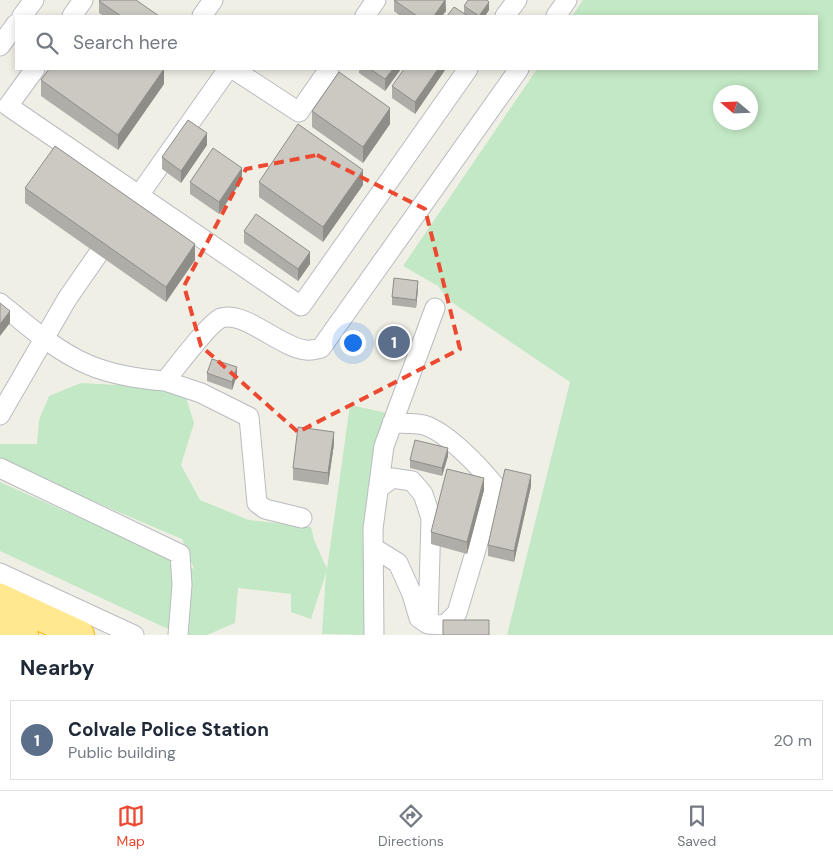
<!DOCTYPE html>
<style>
body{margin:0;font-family:"DM Sans",sans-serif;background:#f2f2f3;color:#1f2937}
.compass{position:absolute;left:713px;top:85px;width:45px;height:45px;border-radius:50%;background:#fff;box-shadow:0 2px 8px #0003;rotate:289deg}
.you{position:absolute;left:352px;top:342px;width:18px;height:18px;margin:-12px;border:4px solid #fff;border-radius:50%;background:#1a73e8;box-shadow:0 0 0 8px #1a73e833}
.badge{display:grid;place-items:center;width:32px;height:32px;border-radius:50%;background:#ed4830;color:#fff;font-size:16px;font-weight:700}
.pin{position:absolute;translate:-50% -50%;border:2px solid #fff;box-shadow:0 1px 5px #0006}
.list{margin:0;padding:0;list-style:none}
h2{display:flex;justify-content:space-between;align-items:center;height:65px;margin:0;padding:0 20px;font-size:21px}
h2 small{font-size:16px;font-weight:400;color:#747a83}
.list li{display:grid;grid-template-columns:32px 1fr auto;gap:15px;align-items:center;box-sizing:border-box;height:80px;margin:0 10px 10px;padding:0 10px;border:1px solid #e0e1e3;border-radius:0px}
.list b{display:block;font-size:19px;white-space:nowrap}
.list p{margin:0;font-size:16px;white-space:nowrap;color:#747a83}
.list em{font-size:16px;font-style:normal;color:#747a83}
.icon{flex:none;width:28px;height:28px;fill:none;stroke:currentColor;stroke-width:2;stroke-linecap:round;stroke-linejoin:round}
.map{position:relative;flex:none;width:833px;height:635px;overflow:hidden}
.search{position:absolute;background:#fff;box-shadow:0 2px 8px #0003;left:15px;right:15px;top:15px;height:55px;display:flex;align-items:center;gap:12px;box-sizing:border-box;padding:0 18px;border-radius:0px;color:#747a83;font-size:19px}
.sheet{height:155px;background:#fff}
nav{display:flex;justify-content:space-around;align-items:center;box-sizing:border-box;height:70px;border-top:1px solid #e0e1e3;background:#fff;font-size:14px;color:#747a83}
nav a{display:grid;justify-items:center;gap:2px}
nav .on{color:#ed4830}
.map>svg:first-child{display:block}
.green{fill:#c3e8c5;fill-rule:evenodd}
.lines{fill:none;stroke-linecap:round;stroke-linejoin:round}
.minor-casing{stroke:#b9bbc0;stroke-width:21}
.highway-casing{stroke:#f7b600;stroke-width:30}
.minor{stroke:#fff;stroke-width:19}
.highway{stroke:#ffe88f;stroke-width:28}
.wall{fill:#afada8}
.shaded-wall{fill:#8f8d88}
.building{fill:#ccc9c3;stroke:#8f8d88}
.marked{fill:none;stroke:#ed4830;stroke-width:4;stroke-dasharray:10 6;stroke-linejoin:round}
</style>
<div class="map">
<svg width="833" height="635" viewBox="0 0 833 635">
<rect width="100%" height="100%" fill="#f0efe6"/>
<!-- green -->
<path class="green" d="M583,0H833V635H507L570,382L450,301L438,286L403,266L537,69H817V16H572ZM720,92H750V122H720Z
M81,383L153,387L186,397L194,423L181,465L200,500L249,520L311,527L314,540L327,569L350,405L387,413L380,436L367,497L366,635L322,634L326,573L311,619L291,612V594L238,588L235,623L207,635H181L0,551V482L194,569L182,539L17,469L0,460V444H37L39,420L49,396Z"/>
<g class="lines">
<defs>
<path id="minor" d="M22,16L34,0
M72,16L83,0
M202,16L213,0
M365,16L376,0
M505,16L517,0
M556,16L567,0
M0,46L16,24
M35,69L8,106L301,306L468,69
M233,69L299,112L329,69
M132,205L228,69
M0,303C28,326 56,351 89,365C113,375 139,379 165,381C175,369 209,323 221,318C244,310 281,348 306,350C311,351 317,349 321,348L519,69
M165,381L201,393L249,417L257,503L265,509L302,518
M0,415L67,299L112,234
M0,468L180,554L182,585L178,635
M378,489L392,478L412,481L423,494L431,518L428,624
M374,548L398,563L412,594L419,618L428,624L445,625L457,613L495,486C480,467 447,432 424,425C414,423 402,423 392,423
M0,573L134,635
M374,635L373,529L384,446L435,308"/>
<path id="highway" d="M0,598L80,635
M0,624L24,635"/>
</defs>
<!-- minor casing -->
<use href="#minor" class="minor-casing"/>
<!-- highway casing -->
<use href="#highway" class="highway-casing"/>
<!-- minor -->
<use href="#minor" class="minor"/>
<!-- highway -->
<use href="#highway" class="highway"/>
</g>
<!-- wall -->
<path class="wall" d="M394,0H446V11L442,16H400L394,11Z
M99,1L159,16H104L99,13Z
M464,6L489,10L485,16H447L464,13Z
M359,69H401L385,91L359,73Z
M445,69V70L415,114L392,98V86Z
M41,80L164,84L118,150L41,96Z
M312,111L390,124L363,163L312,127Z
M207,145L181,183L162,169V157Z
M242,180L219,214L190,194V182Z
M259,182L363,185L323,242L259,197Z
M25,188L195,260L166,302L25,203Z
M244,231L310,264L298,281L244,243Z
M418,289L416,308L392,305V297Z
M207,373L237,375L232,390L207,381Z
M334,444L328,485L293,480V468Z
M448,456L442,476L410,468V460Z
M531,486L514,562L488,556V545Z
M484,490L467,554L431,544V532Z"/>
<!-- shaded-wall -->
<path class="shaded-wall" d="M445,0L446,11L442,16H434Z
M489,2V10L485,16H479Z
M164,69V84L118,150V135Z
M393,69H401L385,91V79Z
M438,69H445V70L415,114V102Z
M390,108V124L363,163V147Z
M207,133V145L181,183V171Z
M242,168V180L219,214V202Z
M363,170V185L323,242V227Z
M195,244V260L166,302V287Z
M310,252V264L298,281V269Z
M418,281V289L416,308V300Z
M10,311V323L0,336V324Z
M237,367V375L232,390V382Z
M334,432V444L328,485V473Z
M448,448V456L442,476V468Z
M531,475V486L514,562V551Z
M484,478V490L467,554V542Z"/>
<!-- building -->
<path class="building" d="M100,0H136L159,16H121L99,1Z
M394,0H445L434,16H417Z
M468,0H487L489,2L479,16L464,6Z
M454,7L468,16H447Z
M49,69H164L118,135L41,80Z
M370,69H393L385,79Z
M404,69H438L415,102L392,86Z
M339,72L390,108L363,147L312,111Z
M188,120L207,133L181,171L162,157Z
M298,124L363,170L323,227L259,182Z
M55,146L195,244L166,287L25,188Z
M213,148L242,168L219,202L190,182Z
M256,214L310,252L298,269L244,231Z
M394,278L418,281L416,300L392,297Z
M0,303L10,311L0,324Z
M212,359L237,367L232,382L207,373Z
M298,427L334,432L328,473L293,468Z
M415,440L448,448L442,468L410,460Z
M447,469L484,478L467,542L431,532Z
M505,469L531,475L514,551L488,545Z
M443,620H489V635H443Z"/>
<!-- marked area -->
<path class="marked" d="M317,155L425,209L460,349L298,432L201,346L184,286L246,169Z"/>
</svg>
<svg class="compass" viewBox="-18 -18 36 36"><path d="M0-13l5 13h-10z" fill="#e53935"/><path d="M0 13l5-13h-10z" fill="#747a83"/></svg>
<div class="you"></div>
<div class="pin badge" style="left:394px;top:342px;background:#5c6f8a">1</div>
<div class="search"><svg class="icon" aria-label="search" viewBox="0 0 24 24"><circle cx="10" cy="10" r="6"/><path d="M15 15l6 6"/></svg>Search here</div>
</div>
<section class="sheet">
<h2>Nearby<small></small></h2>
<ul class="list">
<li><span class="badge" style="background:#5c6f8a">1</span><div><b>Colvale Police Station</b><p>Public building</p></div><em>20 m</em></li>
</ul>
</section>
<nav>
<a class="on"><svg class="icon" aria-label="map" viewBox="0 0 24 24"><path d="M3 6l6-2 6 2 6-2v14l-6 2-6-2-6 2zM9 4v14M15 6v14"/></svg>Map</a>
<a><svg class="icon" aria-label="directions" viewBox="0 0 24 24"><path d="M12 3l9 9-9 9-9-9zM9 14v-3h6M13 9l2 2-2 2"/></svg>Directions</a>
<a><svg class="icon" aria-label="saved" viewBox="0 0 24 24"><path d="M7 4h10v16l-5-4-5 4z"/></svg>Saved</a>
</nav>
